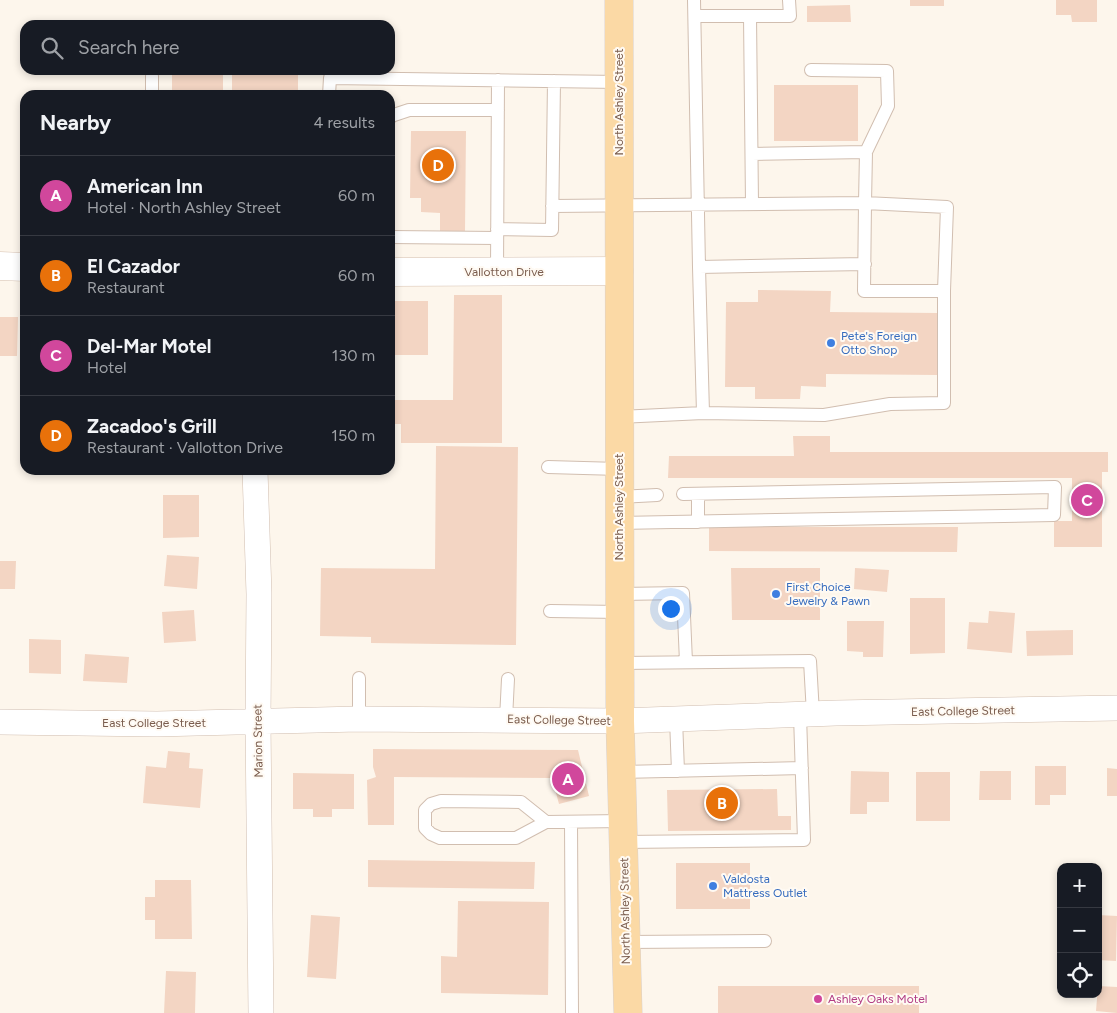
<!DOCTYPE html>
<meta charset="utf-8">
<style>
body{margin:0;font-family:Figtree,sans-serif;background:#20242c;color:#f1f3f6}
.controls{position:absolute;right:15px;bottom:15px;display:grid;overflow:hidden;border-radius:10px;box-shadow:0 2px 8px #0003}
.controls button{width:45px;height:45px;display:grid;place-items:center;padding:0;border:0;border-bottom:1px solid #363941;background:#171b24;color:#f1f3f6;font:25px sans-serif}
.you{position:absolute;left:670px;top:608px;width:18px;height:18px;margin:-12px;border:4px solid #fff;border-radius:50%;background:#1a73e8;box-shadow:0 0 0 8px #1a73e833}
.badge{display:grid;place-items:center;width:32px;height:32px;border-radius:50%;background:#7c3aed;color:#fff;font-size:16px;font-weight:700}
.pin{position:absolute;translate:-50% -50%;border:2px solid #fff;box-shadow:0 1px 5px #0006}
.list{margin:0;padding:0;list-style:none}
h2{display:flex;justify-content:space-between;align-items:center;height:65px;margin:0;padding:0 20px;font-size:21px}
h2 small{font-size:16px;font-weight:400;color:#9ea1a6}
.list li{display:grid;grid-template-columns:32px 1fr auto;gap:15px;align-items:center;box-sizing:border-box;height:80px;padding:0 20px;border-top:1px solid #363941}
.list b{display:block;font-size:19px;white-space:nowrap}
.list p{margin:0;font-size:16px;white-space:nowrap;color:#9ea1a6}
.list em{font-size:16px;font-style:normal;color:#9ea1a6}
.icon{flex:none;width:28px;height:28px;fill:none;stroke:currentColor;stroke-width:2;stroke-linecap:round;stroke-linejoin:round}
.map{position:relative;flex:none;width:1117px;height:1013px;overflow:hidden}
.search{position:absolute;background:#171b24;box-shadow:0 2px 8px #0003;left:20px;top:20px;width:375px;height:55px;display:flex;align-items:center;gap:12px;box-sizing:border-box;padding:0 18px;border-radius:15px;color:#9ea1a6;font-size:19px}
.panel{position:absolute;background:#171b24;box-shadow:0 2px 8px #0003;left:20px;top:90px;width:375px;height:385px;border-radius:15px}
.map>svg:first-child{display:block}
.building{fill:#f3d5c3}
.lines{fill:none;stroke-linecap:round;stroke-linejoin:round}
.lane-casing{stroke:#d1beb0;stroke-width:14}
.street-casing{stroke:#d1beb0;stroke-width:26}
.secondary-casing{stroke:#d6c0b0;stroke-width:29}
.primary-casing{stroke:#dad1cd;stroke-width:29}
.lane{stroke:#fff;stroke-width:12}
.street{stroke:#fff;stroke-width:25}
.secondary{stroke:#fff;stroke-width:28}
.primary{stroke:#fbd9a5;stroke-width:28}
.shop-dot{fill:#3f7fe0;stroke:#fffaf3;stroke-width:2}
.hotel-dot{fill:#d1479c;stroke:#fffaf3;stroke-width:2}
.labels{text-anchor:middle;stroke-width:4;stroke-linejoin:round;paint-order:stroke}
.street-label{font-size:12px;fill:#7a5c4d;stroke:#fffaf3}
.shop-label{font-size:12px;fill:#366cbe;stroke:#fffaf3;text-anchor:start}
.hotel-label{font-size:12px;fill:#b23c85;stroke:#fffaf3;text-anchor:start}
</style>
<div class="map">
<svg width="1117" height="1013" viewBox="0 0 1117 1013">
<rect width="100%" height="100%" fill="#fdf6ec"/>
<!-- building -->
<path class="building" d="M910,0H944V6H910Z
M1056,0H1097V22H1072L1071,15H1056Z
M850,5L851,22H807V6Z
M172,70H223V95H172Z
M232,70H298V95H232Z
M774,85H858V141H774Z
M411,131H466L465,231H440V213L421,212V198H410Z
M758,290L831,291L830,312L938,313L937,375L826,374V387L801,386L800,399H755V387H725L726,302H758Z
M454,295H502V443H401V424H391V400H453Z
M394,301H428V355H393Z
M0,317H18L17,356H0Z
M793,436H830V452H1108V472H1102V547H1054V521H1072V478H668L669,456H794Z
M436,446L518,447L516,645L371,643V637L320,636L321,568L435,569Z
M163,495H199V537L163,538Z
M709,527H958L957,552L709,551Z
M167,555L199,557L197,589L164,586Z
M0,561H16L15,589H0Z
M731,568H820V620H732Z
M855,568L889,570L887,592L854,589Z
M910,598H945V653L910,654Z
M194,610L196,641L164,643L162,612Z
M989,611L1015,613L1012,653L967,649L969,622L988,623Z
M847,621H884L883,657H863V652L847,651Z
M1073,630V655L1027,656L1026,631Z
M29,639L61,640V674L29,673Z
M85,654L129,657L127,683L83,681Z
M373,749L578,750L589,796L559,804L552,778L394,777V825H368L367,780L376,777L373,767Z
M168,751L190,753L189,768L203,769L200,808L143,803L146,766L166,768Z
M1035,766H1066V795H1050V805H1035Z
M1107,768L1117,769V796H1107Z
M851,771L889,772V802H867V814H850Z
M980,771H1011V800H979Z
M916,772H950V821H916Z
M293,773L354,774V809H332V817H313V809H293Z
M777,789L778,816H791V830L668,831L667,790Z
M368,860L535,862L534,889L368,887Z
M676,863H750V909H676Z
M155,880H191L192,939H155V920H145V897H155Z
M458,901L549,902L548,995L441,993V956L457,957Z
M311,915L340,917L336,979L307,977Z
M1098,915L1117,916L1116,961L1098,960Z
M166,971L196,972L195,1013H164Z
M718,986H919V1013H718Z
M1098,986L1117,987V1013L1096,1011Z"/>
<g class="lines">
<defs>
<path id="lane" d="M694,0L699,267L865,264
M695,16H750L752,204
M750,16H790L789,0
M811,70L887,71L888,106L866,152L865,203L947,207L944,291
M152,95V76
M329,95L330,78L619,82
M390,118L391,116L409,110H498
M752,154L866,152
M552,206L865,203L864,291H944V403L890,404L824,415L703,413L619,417
M497,229L552,230L554,81
M390,237L497,238
M699,267L703,413
M497,272L498,80
M548,467L619,469
M619,497L657,495
M698,522V494
M619,523L1054,515L1055,487L683,494
M620,594L683,593L686,662
M550,611L620,612
M620,663L810,661L813,714
M359,678V719
M506,719L508,679
M676,719L678,771
M621,772L802,768
M546,822L521,802L441,801L431,804L425,810V828L431,834L440,838H516L546,822L623,821
M571,822L572,1013
M623,842L804,840L800,715
M626,942L765,941"/>
<path id="street" d="M255,470L259,594L258,721L261,1013
M0,722L157,724L359,719L620,721L836,713L1117,708"/>
<path id="secondary" d="M0,266L25,267
M390,272L619,271"/>
<path id="primary" d="M619,0L620,721L628,1013"/>
</defs>
<!-- lane casing -->
<use href="#lane" class="lane-casing"/>
<!-- street casing -->
<use href="#street" class="street-casing"/>
<!-- secondary casing -->
<use href="#secondary" class="secondary-casing"/>
<!-- primary casing -->
<use href="#primary" class="primary-casing"/>
<!-- lane -->
<use href="#lane" class="lane"/>
<!-- street -->
<use href="#street" class="street"/>
<!-- secondary -->
<use href="#secondary" class="secondary"/>
<!-- primary -->
<use href="#primary" class="primary"/>
</g>
<!-- markers -->
<g class="shop-dot">
<circle cx="831" cy="343" r="5"/>
<circle cx="776" cy="594" r="5"/>
<circle cx="713" cy="886" r="5"/>
</g>
<circle class="hotel-dot" cx="818" cy="999" r="5"/>
<g class="labels">
<!-- street labels -->
<g class="street-label">
<text transform="translate(619 102) rotate(-90)" y="4">North Ashley Street</text>
<text x="504" y="276">Vallotton Drive</text>
<text transform="translate(619 507) rotate(-90)" y="4">North Ashley Street</text>
<text transform="translate(963 711) rotate(-1)" y="4">East College Street</text>
<text transform="translate(559 720) rotate(1)" y="4">East College Street</text>
<text x="154" y="727">East College Street</text>
<text transform="translate(258 741) rotate(-91)" y="4">Marion Street</text>
<text transform="translate(625 911) rotate(-91)" y="4">North Ashley Street</text>
</g>
<!-- shop labels -->
<g class="shop-label">
<text x="841" y="340">Pete's Foreign<tspan x="841" dy="14">Otto Shop</tspan></text>
<text x="786" y="591">First Choice<tspan x="786" dy="14">Jewelry &amp; Pawn</tspan></text>
<text x="723" y="883">Valdosta<tspan x="723" dy="14">Mattress Outlet</tspan></text>
</g>
<!-- hotel labels -->
<g class="hotel-label">
<text x="828" y="1003">Ashley Oaks Motel</text>
</g>
</g>
</svg>
<div class="controls">
<button>+</button>
<button>−</button>
<button><svg class="icon" aria-label="locate" viewBox="0 0 24 24"><circle cx="12" cy="12" r="6"/><path d="M12 2v4M12 18v4M2 12h4M18 12h4"/></svg></button>
</div>
<div class="you"></div>
<div class="pin badge" style="left:568px;top:779px;background:#d1479c">A</div>
<div class="pin badge" style="left:722px;top:803px;background:#e8710a">B</div>
<div class="pin badge" style="left:1087px;top:500px;background:#d1479c">C</div>
<div class="pin badge" style="left:438px;top:165px;background:#e8710a">D</div>
<div class="search"><svg class="icon" aria-label="search" viewBox="0 0 24 24"><circle cx="10" cy="10" r="6"/><path d="M15 15l6 6"/></svg>Search here</div>
<section class="panel">
<h2>Nearby<small>4 results</small></h2>
<ul class="list">
<li><span class="badge" style="background:#d1479c">A</span><div><b>American Inn</b><p>Hotel · North Ashley Street</p></div><em>60 m</em></li>
<li><span class="badge" style="background:#e8710a">B</span><div><b>El Cazador</b><p>Restaurant</p></div><em>60 m</em></li>
<li><span class="badge" style="background:#d1479c">C</span><div><b>Del-Mar Motel</b><p>Hotel</p></div><em>130 m</em></li>
<li><span class="badge" style="background:#e8710a">D</span><div><b>Zacadoo's Grill</b><p>Restaurant · Vallotton Drive</p></div><em>150 m</em></li>
</ul>
</section>
</div>
